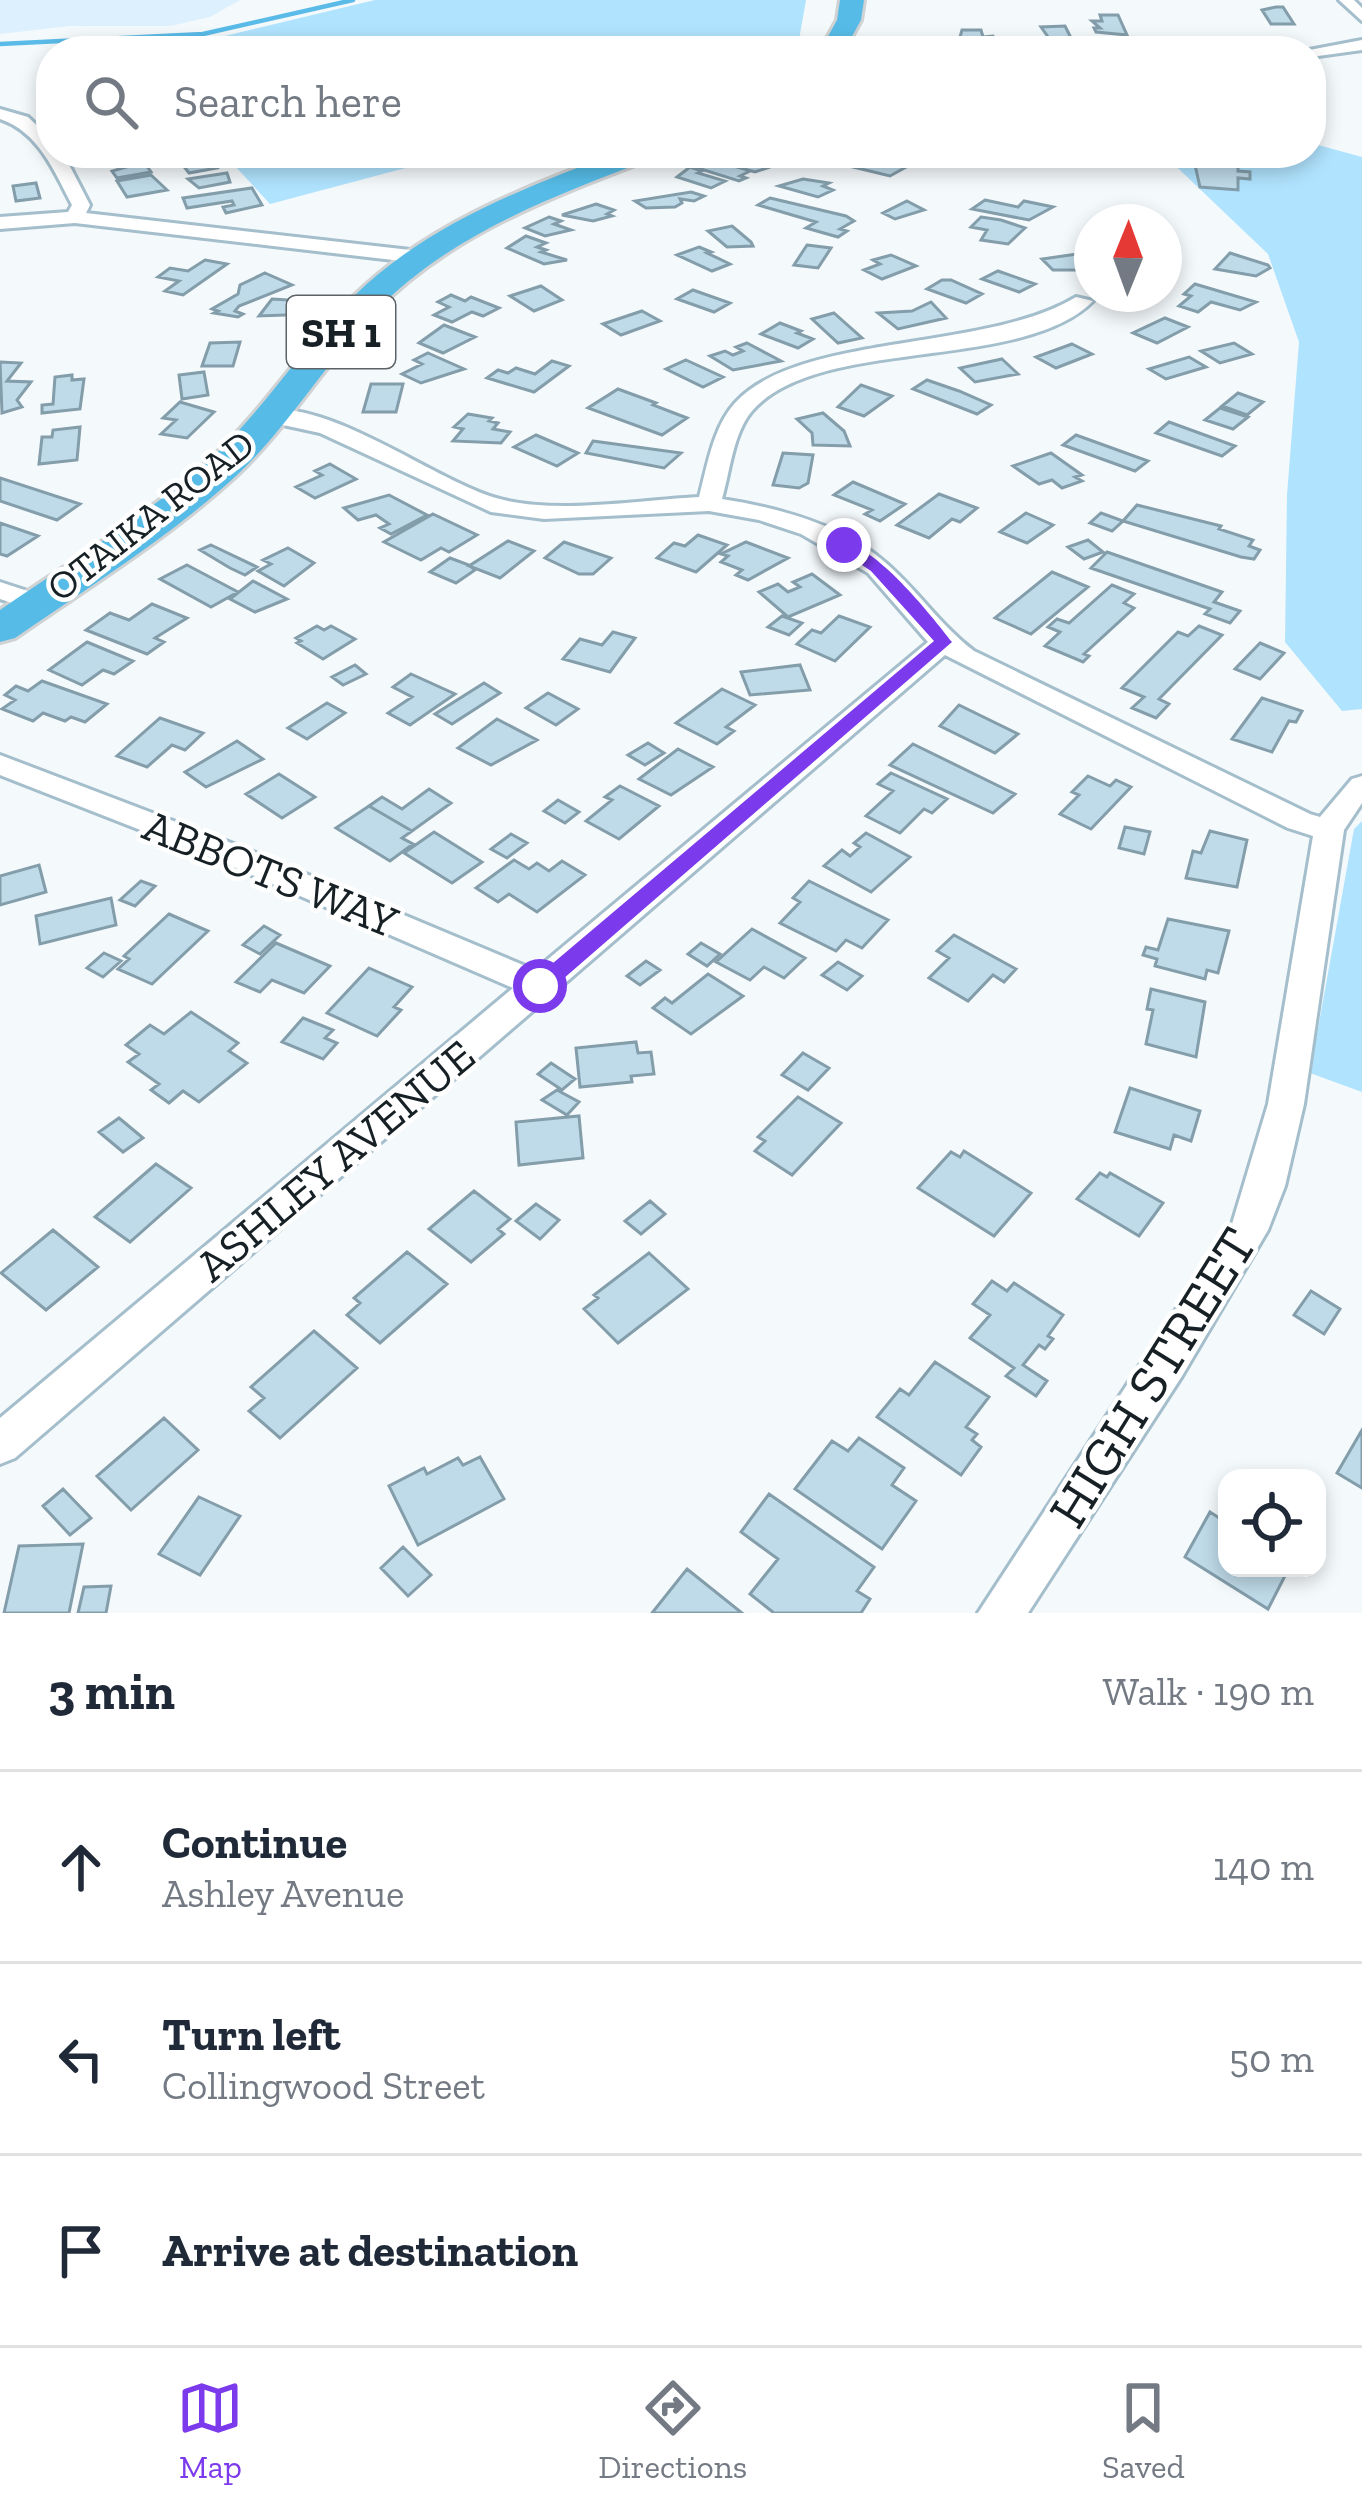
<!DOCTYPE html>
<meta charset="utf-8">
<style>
body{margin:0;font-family:"Zilla Slab",serif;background:#f6f6f7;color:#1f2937}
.controls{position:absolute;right:36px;bottom:36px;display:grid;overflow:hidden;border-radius:24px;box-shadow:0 6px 18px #0003}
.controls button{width:108px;height:108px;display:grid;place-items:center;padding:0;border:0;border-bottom:3px solid #e0e1e3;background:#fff;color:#1f2937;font:60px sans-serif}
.compass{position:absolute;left:1074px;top:204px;width:108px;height:108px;border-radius:50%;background:#fff;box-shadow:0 6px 18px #0003;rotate:1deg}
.stop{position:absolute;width:36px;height:36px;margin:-27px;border:9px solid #7c3aed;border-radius:50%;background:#fff}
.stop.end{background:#7c3aed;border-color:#fff;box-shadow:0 3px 12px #0008}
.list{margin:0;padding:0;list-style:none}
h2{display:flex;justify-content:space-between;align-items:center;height:156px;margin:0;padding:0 48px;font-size:51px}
h2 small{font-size:39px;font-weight:400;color:#747a83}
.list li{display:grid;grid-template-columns:78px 1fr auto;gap:36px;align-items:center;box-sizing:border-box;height:192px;padding:0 48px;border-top:3px solid #e0e1e3}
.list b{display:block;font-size:45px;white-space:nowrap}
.list p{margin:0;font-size:39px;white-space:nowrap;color:#747a83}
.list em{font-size:39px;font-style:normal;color:#747a83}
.icon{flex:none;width:66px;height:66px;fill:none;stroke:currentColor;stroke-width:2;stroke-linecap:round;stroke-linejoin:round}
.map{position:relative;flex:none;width:1362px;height:1613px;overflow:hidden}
.search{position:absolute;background:#fff;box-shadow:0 6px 18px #0003;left:36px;right:36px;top:36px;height:132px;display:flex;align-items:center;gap:30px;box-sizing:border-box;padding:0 42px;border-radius:48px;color:#747a83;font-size:45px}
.sheet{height:732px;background:#fff}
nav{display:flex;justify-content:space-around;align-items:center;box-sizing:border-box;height:168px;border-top:3px solid #e0e1e3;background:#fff;font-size:33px;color:#747a83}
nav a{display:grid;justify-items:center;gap:6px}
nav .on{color:#7c3aed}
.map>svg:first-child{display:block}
.built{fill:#dcf1fd}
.green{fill:#b0e3fe}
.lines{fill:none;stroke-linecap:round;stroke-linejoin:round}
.stream{stroke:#5abbe8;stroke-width:4.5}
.building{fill:#bfdae8;stroke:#839daa;stroke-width:3}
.minor-casing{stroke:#a4becc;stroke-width:6}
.trunk-casing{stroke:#d0d2d3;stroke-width:6}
.minor{fill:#fff;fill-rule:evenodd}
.trunk{fill:#56bce7;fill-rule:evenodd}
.route{fill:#7c3aed}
.labels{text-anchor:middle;stroke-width:9;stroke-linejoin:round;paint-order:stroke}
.far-street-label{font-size:39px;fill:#162025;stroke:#fff}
.shield{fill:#fff;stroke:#5c6366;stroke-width:3}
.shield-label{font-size:42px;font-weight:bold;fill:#162025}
.street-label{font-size:45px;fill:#162025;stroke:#fff}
.near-street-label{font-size:54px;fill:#162025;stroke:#fff}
</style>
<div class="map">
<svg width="1362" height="1613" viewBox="0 0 1362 1613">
<rect width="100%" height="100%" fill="#f4f9fc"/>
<!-- built -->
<path class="built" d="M0,0H240L210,17L171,26H71L0,34Z"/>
<!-- green -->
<path class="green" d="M375,0H806L797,51L126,47L187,45Z
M1311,143L1362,157V709L1342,711L1285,642L1287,495L1299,342L1268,254L1162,153H1311Z
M223,153H462L270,204Z
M1362,821V1092L1310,1073L1354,829Z"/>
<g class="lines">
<!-- stream -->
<path class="stream" d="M0,44L203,34L353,0"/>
</g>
<!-- building -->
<path class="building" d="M1276,7H1283L1294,24H1271L1262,10Z
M1100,15H1118L1127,35L1096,32L1094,28H1100L1092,21H1102Z
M1065,26L1073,42L1051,41L1041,27Z
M962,30H981L983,37L993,36L996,42H969L960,37Z
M204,153L217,168L189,173L175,155Z
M718,153L734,158L725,162L750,171L740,176L746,178L739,181L691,166Z
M758,156L779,164L755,172L737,167Z
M863,157L885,163L893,158L906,162L899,166L906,167L890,176L849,166Z
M1208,161L1238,164V171L1250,172V179L1238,178V190L1200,187L1195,165L1208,166Z
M144,162L151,172L117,178L112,171Z
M690,167L702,171L698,173L725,181L711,188L677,177Z
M227,173L230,182L199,188L188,179Z
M151,175L167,190L127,197L117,181Z
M803,179L829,183L823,186L833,190L818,197L779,186Z
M36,183L40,198L16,201L13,186Z
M252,188L262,205L226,213L223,207L234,205L232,201L187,208L183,198Z
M691,192L704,196L694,201L680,199L682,203L675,207L646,208L635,201Z
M770,198L846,216L854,221L840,229L847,231L838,237L806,228L816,222L758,205Z
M985,200L1018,207L1024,201L1053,207L1029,220L972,209Z
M907,201L924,210L895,219L883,213Z
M596,204L614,210L607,214L612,216L593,221L562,215Z
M549,217L561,221L554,224L571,230L545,236L525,228Z
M981,217L1001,220L1025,228L1008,244L981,240L987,230L971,227Z
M732,226L751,242L753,246L727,247L708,231Z
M526,236L546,243L537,247L546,250L541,252L567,260L544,264L507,248Z
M807,245L831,248L818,268L794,265Z
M699,247L711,252L707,253L730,264L712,271L677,255Z
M1230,253L1268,265L1270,268L1256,276L1215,269Z
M1077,254L1092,258V270H1053L1042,259Z
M891,255L916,266L882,279L864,270L880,264L873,260Z
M205,260L227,264L183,295L165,291L179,281L158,277L170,268L188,271Z
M998,271L1035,284L1019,292L982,279Z
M265,273L292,285L239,306L235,311L243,314L238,317L214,313L218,311L212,309L238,294L240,285Z
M942,280H951L982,294L966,303L927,289Z
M1195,284L1256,302L1240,310L1211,302L1198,312L1179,306L1191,296L1184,294Z
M541,286L562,300L534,311L510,296Z
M693,290L730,303L714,312L677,299Z
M451,295L465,301L471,297L499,308L483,316L472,312L452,322L434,315L449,307L438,302Z
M272,299L322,302L314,314L259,316Z
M931,302L946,318L898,329L878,313L912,311Z
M642,311L660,321L621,335L603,324Z
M834,313L862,338L838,343L812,319Z
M1165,318L1188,327L1157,343L1133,333Z
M780,323L801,331L797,333L813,339L798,348L761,334Z
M444,325L475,337L443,353L419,343Z
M240,342L233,366H202L210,343Z
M747,343L781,361L733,370L710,356L725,351L733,355L743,351L736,347Z
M1234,343L1252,354L1220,363L1201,351Z
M1072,344L1092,354L1056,368L1036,357Z
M428,353L464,369L421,383L402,374L422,364L414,360Z
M1189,357L1206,367L1166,379L1149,369Z
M1002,359L1018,374L975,382L960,368Z
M686,360L723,377L703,387L666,369Z
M552,361L569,366L534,392L487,378L498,370L508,373L516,368L535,374Z
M0,362L21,363L7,381L31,382L17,400L22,407L2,413Z
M204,372L208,395L182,399L179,375Z
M72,375V380L84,379L80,409L42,413V405L53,404L55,377Z
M927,380L959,391L991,405L977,414L913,389Z
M371,384H403L396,412H363Z
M861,385L892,396L864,416L838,407Z
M618,389L656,403L653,405L687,418L662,435L588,408Z
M1238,393L1263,402L1247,415L1222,406Z
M180,402L214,412L187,438L161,434L176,420L163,418Z
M1220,408L1248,417L1233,429L1205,420Z
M823,413L844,431L850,446L813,445L812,433L797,419Z
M468,414L492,418L489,421L498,423L493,429L510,432L501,443L453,441L463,429L454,427Z
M1169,422L1235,446L1222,456L1156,433Z
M80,427L77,460L39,464L42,437H52L53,430Z
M536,435L578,453L557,466L514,447Z
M1076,435L1148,461L1135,471L1063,445Z
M593,441L681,453L664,468L586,453Z
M783,453L813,455L808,483L799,488L773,485Z
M1051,453L1082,475L1075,477L1082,481L1062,488L1052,480L1039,484L1013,466Z
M330,464L356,479L315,498L296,487L322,475L315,471Z
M0,478L80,504L57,520L0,501Z
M853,482L905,504L880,521L865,514L872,510L834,495Z
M939,494L977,508L960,522L952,519L929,538L897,525Z
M389,495L427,515L391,534L380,528L389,524L376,515L358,520L344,508Z
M1137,505L1221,526L1219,529L1253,540L1249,546L1260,550L1254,559L1241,557L1123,521Z
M1026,513L1053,525L1027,543L1000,532Z
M1101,513L1123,521L1112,531L1090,523Z
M433,514L477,535L449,552L441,548L421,560L384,542Z
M0,523L38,536L7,556L0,554Z
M698,535L727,545L696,572L657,558L674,543L685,546Z
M1088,540L1103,552L1084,559L1068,547Z
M508,541L534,551L500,578L469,566Z
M564,542L611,558L593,574H579L545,558Z
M746,542L788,558L748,580L736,575L742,570L721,562L728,556L721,554Z
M211,545L257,567L245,575L230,568L200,550Z
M288,548L314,563L284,586L258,571L271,564L263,560Z
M1107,552L1222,592L1214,602L1240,611L1230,623L1205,614L1210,609L1091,568Z
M450,558L469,565L475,570L456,583L430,572Z
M187,565L238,592L211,607L160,579Z
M1052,572L1088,587L1031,634L995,618Z
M812,574L840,595L788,617L759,592L778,584L788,592L800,587L793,582Z
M253,581L287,599L255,612L230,599Z
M1112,585L1134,594L1124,603L1134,608L1084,654L1089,656L1083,662L1045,646L1060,632L1048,627L1057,619L1069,623Z
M152,604L187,618L155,638L164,642L147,654L86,630L110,613L129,620Z
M782,616L802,623L789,635L768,627Z
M839,616L870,627L835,661L797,644L812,630L821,633Z
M317,626L324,630L331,626L355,639L323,659L297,643L301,641L296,638Z
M1199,626L1222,635L1159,699L1169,704L1156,718L1132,708L1144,697L1122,688L1178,632L1188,636Z
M613,632L635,638L610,672L563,659L580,639L602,645Z
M87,642L133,661L114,674L103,670L82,685L49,670Z
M1260,643L1284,653L1260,679L1235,669Z
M355,665L366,674L343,685L332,677Z
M800,665L810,690L750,695L741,672Z
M411,674L455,694L410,725L388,713L412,697L393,687Z
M42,681L107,704L85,722L71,717L65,721L43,713L33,721L2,709L15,700L5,695L16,686L28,691Z
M484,683L500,693L452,724L435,714Z
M722,689L755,705L726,727L734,731L717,744L676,723Z
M548,693L578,709L556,725L526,708Z
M1262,698L1302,711L1296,722L1289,721L1272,752L1232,739Z
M327,703L345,713L307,739L288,728Z
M959,705L1018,734L995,753L940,726Z
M160,718L203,733L185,750L172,745L147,767L117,756Z
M497,719L537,740L491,765L458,748Z
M237,741L263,759L206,787L185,772Z
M648,743L664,753L645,765L628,755Z
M913,744L1015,794L993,813L890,765Z
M678,749L713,767L671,795L639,779Z
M891,773L947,799L932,813L924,809L900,833L866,816L893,791L878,784Z
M279,774L315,797L282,818L246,794Z
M1088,776L1110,786L1116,780L1131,787L1091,829L1060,814L1079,795L1072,792Z
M620,786L659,806L619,839L586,821L612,800L605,797Z
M429,789L451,803L412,831L369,806L382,797L402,809Z
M558,800L579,812L565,823L544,811Z
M369,806L412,831L402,838L413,844L390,861L336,828Z
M1125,827L1150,832L1144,854L1119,848Z
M1210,831L1247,840L1237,887L1186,878L1193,851L1201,853Z
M434,832L482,862L452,883L404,853Z
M866,833L910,857L871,892L824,866L842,850L850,856L860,847L854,843Z
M511,834L527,843L507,858L491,849Z
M514,860L529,869L537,863L549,871L562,861L585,875L537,912L509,894L498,902L476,888Z
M39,865L46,892L0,905V876Z
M141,881L155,886L135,906L120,900Z
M809,881L888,920L862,948L846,940L836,951L780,923L800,902L793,898Z
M111,898L116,925L40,944L36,916Z
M169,914L208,931L152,984L118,969L129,959L124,956Z
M1168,919L1229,931L1218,973L1207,970L1205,979L1155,966L1157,959L1143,955L1146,947L1158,950Z
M264,926L280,935L260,954L243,945Z
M752,929L805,958L784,978L764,967L750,980L716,962Z
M954,935L1016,969L1004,982L993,975L968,1001L929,978L949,958L937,951Z
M276,943L330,966L304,993L272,980L260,992L236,982Z
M701,943L720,954L707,966L688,954Z
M104,953L121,961L103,977L87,968Z
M646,961L660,970L640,985L627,976Z
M838,962L862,976L847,990L822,975Z
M369,968L412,987L394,1007L401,1010L377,1036L327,1013Z
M708,974L743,996L691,1034L653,1008L665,998L672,1003Z
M1151,989L1205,1002L1196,1057L1146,1044L1153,1010L1147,1009Z
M191,1012L238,1043L229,1051L247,1063L199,1102L183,1091L169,1103L151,1090L159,1084L128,1062L139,1054L126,1045L150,1025L164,1034Z
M303,1018L333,1030L325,1038L337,1043L323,1059L282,1042Z
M636,1042L638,1053L651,1052L654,1074L631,1076L632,1082L580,1087L576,1048Z
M803,1053L829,1068L808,1090L782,1075Z
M551,1063L575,1079L562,1090L538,1074Z
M1130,1088L1200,1111L1191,1141L1174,1135L1170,1149L1115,1132Z
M557,1090L579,1102L567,1115L542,1100Z
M798,1097L841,1123L792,1175L755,1151L765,1141L758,1137Z
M579,1116L583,1158L519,1165L516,1122Z
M119,1118L143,1138L123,1152L99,1132Z
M964,1151L1031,1193L994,1236L918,1188L951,1152L960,1157Z
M156,1164L191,1188L130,1242L95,1217Z
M1100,1173L1107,1177L1110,1173L1163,1203L1139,1236L1077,1199Z
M474,1191L510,1219L498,1229L504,1234L471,1262L429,1229Z
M650,1201L665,1214L641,1234L625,1221Z
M536,1204L559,1220L540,1239L516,1221Z
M53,1230L98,1267L46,1310L1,1273Z
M407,1252L447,1284L380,1343L347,1315L360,1303L354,1298Z
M649,1253L688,1289L618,1343L584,1309L598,1298L594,1295Z
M992,1281L1007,1291L1014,1283L1063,1315L1048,1336L1053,1339L1045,1349L1039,1345L1023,1365L1047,1381L1036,1396L1006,1376L1014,1368L970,1338L990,1315L973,1304Z
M1311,1291L1340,1309L1324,1334L1294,1315Z
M314,1331L357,1368L280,1438L249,1411L264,1398L251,1387Z
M935,1362L989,1397L966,1427L977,1434L972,1440L981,1447L961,1475L877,1417L900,1389L909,1395Z
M164,1418L198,1450L131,1510L97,1476Z
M1362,1430V1488L1337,1473Z
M859,1438L904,1468L892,1485L916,1501L882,1549L795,1489L832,1441L848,1451Z
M480,1457L504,1499L418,1545L389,1486L424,1468L427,1474L458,1458L463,1465Z
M63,1489L91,1518L70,1535L43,1506Z
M769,1494L874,1567L857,1591L870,1599L861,1613H774L750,1594L778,1559L741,1532Z
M199,1497L240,1516L200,1575L159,1554Z
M1210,1512L1227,1523V1568H1289L1268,1609L1185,1557Z
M83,1544L69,1613H4L19,1546Z
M403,1547L431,1575L408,1596L381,1568Z
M687,1569L742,1613H652Z
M111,1586L106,1613H78L84,1587Z"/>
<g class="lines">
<defs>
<path id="minor" d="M1339,0H1354L1362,8V21Z
M1362,40V50L1311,57V51H1304Z
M0,109L28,117L51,139V153H63L90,205L86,213L419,251L429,257L419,263L75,223L0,229V217L68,212L72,205C54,171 39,132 0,119Z
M1076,297L1093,301C1022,373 818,335 752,411C733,433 730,472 722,499C779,508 844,525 887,564C919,592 939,624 974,651L1310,814L1320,817L1352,779L1362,776V803L1344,830L1304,1104L1285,1186L1268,1230L1182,1376L1028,1613H978L1232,1224L1268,1104L1313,836L1288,828L945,655L15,1458L0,1464V1418L513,988L217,860L0,775V755L239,846L535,970L928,642L868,573L801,534L759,520L709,511L544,519L491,512L320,433L265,421V411C329,399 434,480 496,498C553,515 639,500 699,497C707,467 713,427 735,403C798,333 986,352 1076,297Z
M0,582L46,597L50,603L37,611L0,599Z"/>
<path id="trunk" d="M840,0H864L861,20L844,51H820L837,20Z
M616,153H655L651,159C551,197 448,235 373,314C324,365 288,427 237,475C170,537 90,586 15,638L0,642V610C70,562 144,517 208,461C263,412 301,348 353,297C426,225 521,189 616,153Z"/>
</defs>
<!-- minor casing -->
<use href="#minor" class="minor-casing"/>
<!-- trunk casing -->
<use href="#trunk" class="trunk-casing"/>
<!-- minor -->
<use href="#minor" class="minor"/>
<!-- trunk -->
<use href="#trunk" class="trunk"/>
</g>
<!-- route -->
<path class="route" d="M838,542C872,540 931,615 952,642L548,992H533V980L934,641L871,571L838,549Z"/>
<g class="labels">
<!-- far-street labels -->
<g class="far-street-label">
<text transform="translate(150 515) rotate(-38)" y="14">OTAIKA ROAD</text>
</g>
<!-- shield labels -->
<rect class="shield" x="287" y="296" width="108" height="72" rx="9"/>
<g class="shield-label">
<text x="341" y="347">SH 1</text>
</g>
<!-- street labels -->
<g class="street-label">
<text transform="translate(271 873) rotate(22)" y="16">ABBOTS WAY</text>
<text transform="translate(335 1160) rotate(-40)" y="16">ASHLEY AVENUE</text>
</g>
<!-- near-street labels -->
<g class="near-street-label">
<text transform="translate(1152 1377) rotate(-58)" y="19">HIGH STREET</text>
</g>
</g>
</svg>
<div class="controls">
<button><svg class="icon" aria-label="locate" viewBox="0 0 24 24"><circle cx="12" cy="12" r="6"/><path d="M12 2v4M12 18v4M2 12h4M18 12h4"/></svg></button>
</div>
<svg class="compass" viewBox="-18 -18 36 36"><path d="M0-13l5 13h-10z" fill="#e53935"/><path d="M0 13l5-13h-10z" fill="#747a83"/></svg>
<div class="stop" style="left:540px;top:986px"></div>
<div class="stop end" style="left:844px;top:545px"></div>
<div class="search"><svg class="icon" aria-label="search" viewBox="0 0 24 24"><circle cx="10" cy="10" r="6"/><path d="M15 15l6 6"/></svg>Search here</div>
</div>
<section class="sheet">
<h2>3 min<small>Walk · 190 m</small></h2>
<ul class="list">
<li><svg class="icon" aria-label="ahead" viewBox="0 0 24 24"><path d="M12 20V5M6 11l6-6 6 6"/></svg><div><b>Continue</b><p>Ashley Avenue</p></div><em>140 m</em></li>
<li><svg class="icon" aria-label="left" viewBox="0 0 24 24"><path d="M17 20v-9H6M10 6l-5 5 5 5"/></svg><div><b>Turn left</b><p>Collingwood Street</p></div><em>50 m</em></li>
<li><svg class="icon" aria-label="arrive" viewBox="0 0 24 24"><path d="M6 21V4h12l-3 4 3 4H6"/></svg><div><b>Arrive at destination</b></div></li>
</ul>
</section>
<nav>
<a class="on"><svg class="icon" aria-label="map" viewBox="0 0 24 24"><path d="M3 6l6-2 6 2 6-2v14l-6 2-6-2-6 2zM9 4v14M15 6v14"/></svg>Map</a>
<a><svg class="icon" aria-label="directions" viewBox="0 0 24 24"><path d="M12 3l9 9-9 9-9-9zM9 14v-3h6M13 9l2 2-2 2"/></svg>Directions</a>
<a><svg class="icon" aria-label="saved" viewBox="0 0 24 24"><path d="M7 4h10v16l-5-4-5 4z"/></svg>Saved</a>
</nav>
